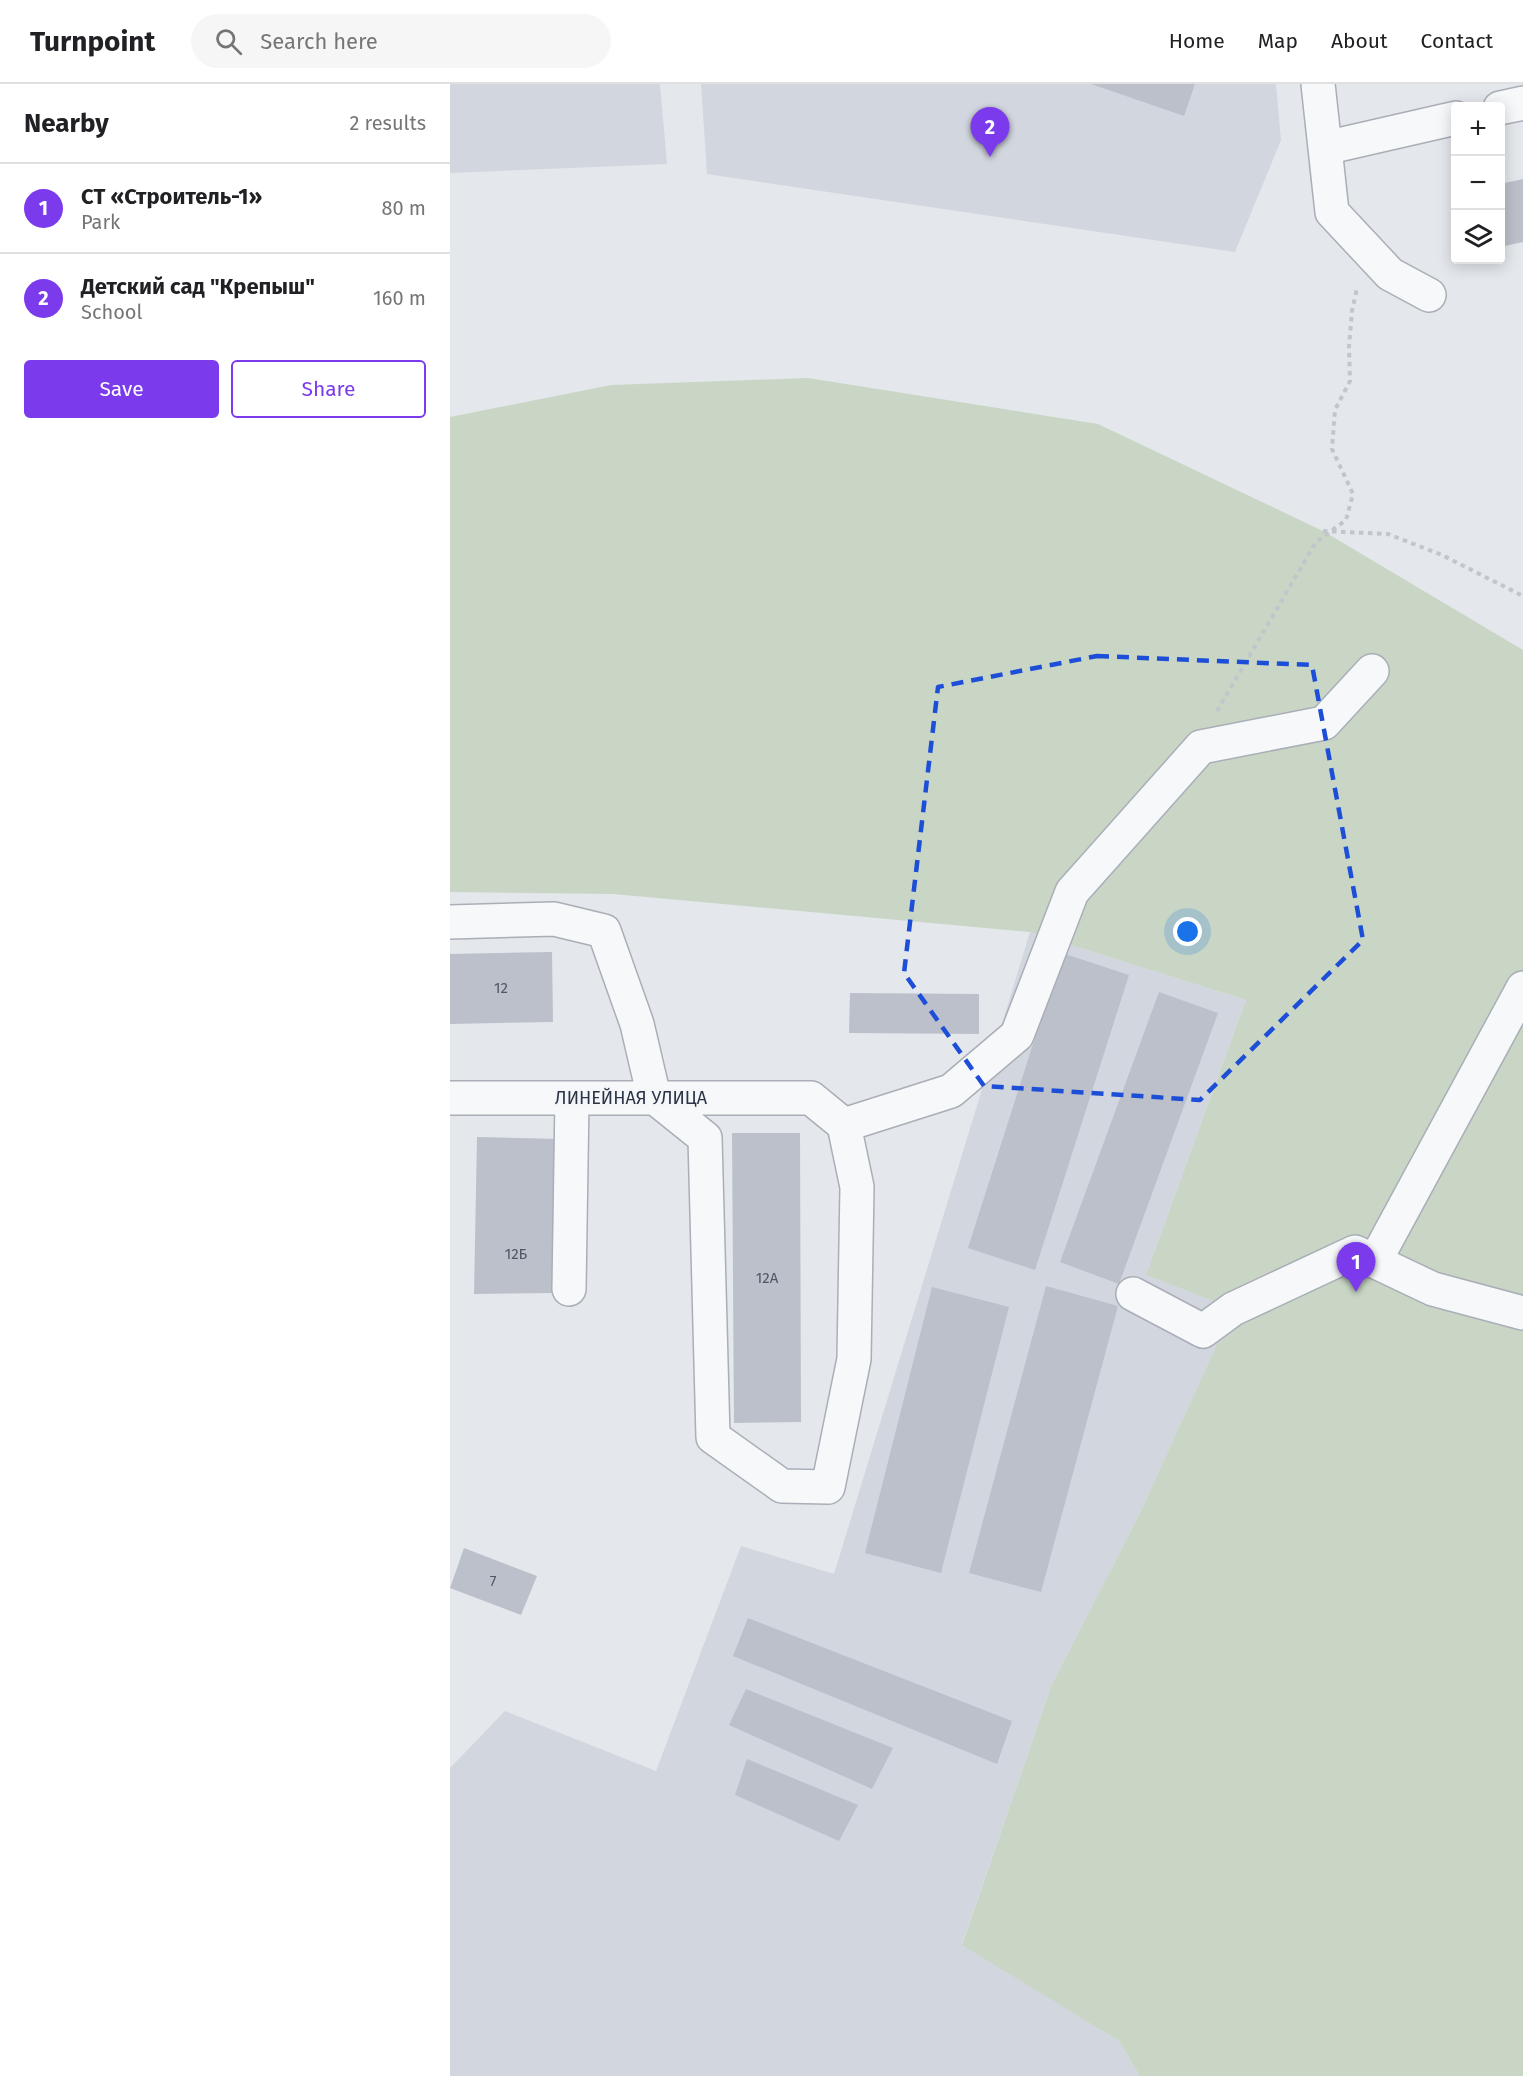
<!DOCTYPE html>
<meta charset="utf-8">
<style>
body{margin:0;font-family:"Fira Sans",sans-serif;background:#f6f6f6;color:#202124}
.controls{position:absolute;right:18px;top:18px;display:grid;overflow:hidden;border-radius:6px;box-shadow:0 3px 15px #0003}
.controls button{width:54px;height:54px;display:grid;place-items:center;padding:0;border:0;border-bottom:2px solid #e0e0e0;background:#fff;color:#202124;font:30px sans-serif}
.you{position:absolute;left:738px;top:848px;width:21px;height:21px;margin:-15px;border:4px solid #fff;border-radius:50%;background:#1a73e8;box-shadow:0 0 0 9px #1a73e833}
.badge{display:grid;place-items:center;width:39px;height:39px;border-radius:50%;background:#7c3aed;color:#fff;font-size:20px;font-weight:700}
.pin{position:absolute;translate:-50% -50px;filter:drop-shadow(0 2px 3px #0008)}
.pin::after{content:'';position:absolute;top:32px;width:21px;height:18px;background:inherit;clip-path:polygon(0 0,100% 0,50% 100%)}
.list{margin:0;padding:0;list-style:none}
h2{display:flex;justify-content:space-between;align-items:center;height:78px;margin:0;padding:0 24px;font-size:26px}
h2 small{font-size:20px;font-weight:400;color:#757577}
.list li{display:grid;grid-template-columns:39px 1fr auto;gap:18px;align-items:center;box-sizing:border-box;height:90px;padding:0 24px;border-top:2px solid #e0e0e0}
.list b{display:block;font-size:22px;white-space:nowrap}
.list p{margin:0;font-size:20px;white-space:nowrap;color:#757577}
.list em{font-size:20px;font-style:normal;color:#757577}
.actions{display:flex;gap:12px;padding:18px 24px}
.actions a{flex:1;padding:14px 0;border:2px solid #7c3aed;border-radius:6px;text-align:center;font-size:21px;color:#7c3aed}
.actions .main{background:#7c3aed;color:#fff}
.icon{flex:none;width:33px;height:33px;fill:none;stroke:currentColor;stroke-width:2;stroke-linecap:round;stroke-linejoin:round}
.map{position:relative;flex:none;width:1073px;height:1992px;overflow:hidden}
header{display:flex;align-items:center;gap:36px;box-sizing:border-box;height:84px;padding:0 30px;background:#fff;border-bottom:2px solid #e0e0e0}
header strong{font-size:28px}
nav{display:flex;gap:33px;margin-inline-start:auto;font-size:21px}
.search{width:420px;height:54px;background:#f6f6f6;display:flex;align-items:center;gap:15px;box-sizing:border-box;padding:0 21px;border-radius:33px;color:#757577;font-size:22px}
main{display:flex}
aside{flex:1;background:#fff}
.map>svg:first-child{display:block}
.built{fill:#d2d6de}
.green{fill:#c9d6c5}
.building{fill:#bbc0ca}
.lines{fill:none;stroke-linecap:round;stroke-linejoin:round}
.minor-casing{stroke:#a9aeb7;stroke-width:36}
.path{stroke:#c2c5cb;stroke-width:4;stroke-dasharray:4.5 4.5;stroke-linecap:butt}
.minor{stroke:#f7f8fa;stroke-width:33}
.marked{fill:none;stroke:#1d4ed8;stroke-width:4.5;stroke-dasharray:12 8;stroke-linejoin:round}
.labels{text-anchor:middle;stroke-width:5;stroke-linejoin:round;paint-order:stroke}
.number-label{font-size:15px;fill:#4f5766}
.street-label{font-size:18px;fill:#2b3445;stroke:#f4f6f9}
</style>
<header>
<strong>Turnpoint</strong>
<div class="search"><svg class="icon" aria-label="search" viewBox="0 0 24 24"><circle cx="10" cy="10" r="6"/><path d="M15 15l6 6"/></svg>Search here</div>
<nav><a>Home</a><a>Map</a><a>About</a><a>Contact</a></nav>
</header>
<main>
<aside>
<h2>Nearby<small>2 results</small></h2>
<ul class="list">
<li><span class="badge">1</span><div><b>СТ «Строитель-1»</b><p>Park</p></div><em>80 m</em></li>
<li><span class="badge">2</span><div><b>Детский сад &quot;Крепыш&quot;</b><p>School</p></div><em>160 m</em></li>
</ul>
<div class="actions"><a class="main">Save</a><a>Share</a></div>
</aside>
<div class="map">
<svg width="1073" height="1992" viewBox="0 0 1073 1992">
<rect width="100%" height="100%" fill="#e4e7ec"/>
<!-- built -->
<path class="built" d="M0,0H210L217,80L0,89Z
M251,0H826L831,56L785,168L257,90Z
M580,848L796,916L696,1191L783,1225L689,1431L602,1600L512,1860L669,1957L690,1992H0V1684L55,1627L206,1687L291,1462L384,1490Z"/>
<!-- green -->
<path class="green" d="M358,294L648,340L873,447L1073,566V1992H690L669,1957L512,1861L602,1600L689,1431L783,1225L696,1191L796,916L580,848L163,810L0,808V333L161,301Z"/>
<!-- building -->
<path class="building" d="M641,0H745L734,32Z
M1073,95V158L1050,163V100Z
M102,868L103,938L0,940V870Z
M612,869L679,891L585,1186L518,1164Z
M709,908L768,929L669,1200L610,1178Z
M400,909L529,910V950L399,949Z
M282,1049H350L351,1338L284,1339Z
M27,1053L109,1055L106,1209L24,1210Z
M596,1202L668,1222L591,1508L519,1489Z
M482,1203L559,1223L491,1489L415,1469Z
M14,1464L87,1492L71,1531L0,1504Z
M298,1534L562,1637L547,1680L283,1572Z
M296,1605L443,1664L422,1705L279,1641Z
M297,1675L408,1721L389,1757L285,1711Z"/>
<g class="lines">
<defs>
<path id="minor" d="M868,0L882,128L940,190L979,211
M1050,24L1073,19
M875,64L1006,34
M0,838L104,835L154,847L187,940L204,1013L255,1054L263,1353L332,1402L378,1403L404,1275L407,1103L394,1041L361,1014H0
M394,1041L501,1007L567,951L622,808L751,663L874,639L922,587
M925,1177L1073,904
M119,1205L122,1015
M683,1210L753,1247L783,1225L905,1168L983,1205L1073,1229"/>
</defs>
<!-- minor casing -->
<use href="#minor" class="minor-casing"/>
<!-- path -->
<path class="path" d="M873,447L938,450L992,471L1073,512
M767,627L866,458L896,436L903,410L882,365L885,326L900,297L899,263L902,227L907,204"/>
<!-- minor -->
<use href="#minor" class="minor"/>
</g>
<!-- marked area -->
<path class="marked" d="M647,572L862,581L913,856L750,1016L534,1002L454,889L488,603Z"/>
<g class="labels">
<!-- number labels -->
<g class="number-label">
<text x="51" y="909">12</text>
<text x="66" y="1175">12Б</text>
<text x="317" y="1199">12А</text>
<text x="43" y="1502">7</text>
</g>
<!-- street labels -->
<g class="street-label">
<text x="181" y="1020">ЛИНЕЙНАЯ УЛИЦА</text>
</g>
</g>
</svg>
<div class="controls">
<button>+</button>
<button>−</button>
<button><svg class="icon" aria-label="layers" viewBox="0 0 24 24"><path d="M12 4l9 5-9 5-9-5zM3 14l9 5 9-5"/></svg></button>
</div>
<div class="you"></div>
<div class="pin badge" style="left:906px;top:1208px">1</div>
<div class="pin badge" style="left:540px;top:73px">2</div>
</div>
</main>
